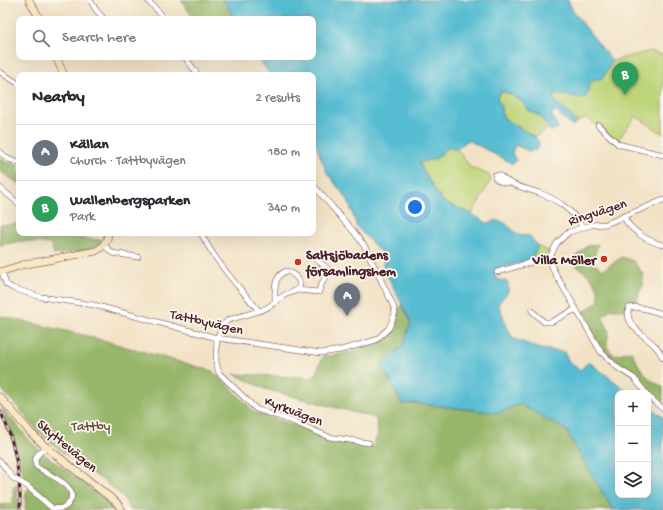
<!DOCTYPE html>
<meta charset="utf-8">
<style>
body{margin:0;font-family:"Gochi Hand",sans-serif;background:#f2f2f3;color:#2b2b33}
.controls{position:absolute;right:12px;bottom:12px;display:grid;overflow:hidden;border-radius:8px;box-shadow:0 4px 16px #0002}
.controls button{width:36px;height:36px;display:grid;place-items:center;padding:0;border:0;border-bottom:1px solid #e1e1e2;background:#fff;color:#2b2b33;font:20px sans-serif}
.you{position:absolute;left:415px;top:207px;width:14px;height:14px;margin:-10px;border:3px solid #fff;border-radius:50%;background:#1a73e8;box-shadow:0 0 0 6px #1a73e833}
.badge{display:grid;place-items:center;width:26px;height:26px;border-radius:50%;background:#0f766e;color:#fff;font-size:13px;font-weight:700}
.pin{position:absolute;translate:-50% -33px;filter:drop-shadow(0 1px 2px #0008)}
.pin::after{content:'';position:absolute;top:21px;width:14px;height:12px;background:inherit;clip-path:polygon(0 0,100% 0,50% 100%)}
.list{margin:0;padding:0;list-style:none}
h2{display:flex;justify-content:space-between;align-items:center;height:52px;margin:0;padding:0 16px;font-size:17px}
h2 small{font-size:13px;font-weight:400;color:#7c7c81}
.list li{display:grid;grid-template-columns:26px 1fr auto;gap:12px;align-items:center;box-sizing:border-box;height:56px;padding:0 16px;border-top:1px solid #e1e1e2}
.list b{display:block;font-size:15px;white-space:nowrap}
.list p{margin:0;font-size:13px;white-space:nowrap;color:#7c7c81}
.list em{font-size:13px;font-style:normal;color:#7c7c81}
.icon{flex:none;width:22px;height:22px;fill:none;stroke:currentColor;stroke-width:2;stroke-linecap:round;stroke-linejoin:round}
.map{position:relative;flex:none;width:663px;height:510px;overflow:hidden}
.search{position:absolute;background:#fff;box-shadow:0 4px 16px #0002;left:16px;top:16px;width:300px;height:44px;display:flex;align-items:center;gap:10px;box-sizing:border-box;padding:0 14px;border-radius:8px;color:#7c7c81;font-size:15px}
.panel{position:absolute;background:#fff;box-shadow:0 4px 16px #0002;left:16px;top:72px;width:300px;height:164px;border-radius:8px}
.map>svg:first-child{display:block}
.green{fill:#bed479;stroke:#847a52}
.forest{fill:#96b669;stroke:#706a4a}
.water{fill:#55bcd2;stroke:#506e7e}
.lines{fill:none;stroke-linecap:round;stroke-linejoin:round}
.street-casing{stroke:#633c42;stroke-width:6}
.secondary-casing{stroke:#633c42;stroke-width:8}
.street{stroke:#fff;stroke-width:5}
.secondary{stroke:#f8e8c3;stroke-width:7}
.rail-casing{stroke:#4a1f2b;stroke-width:3}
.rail{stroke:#fbf7ec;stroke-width:1.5;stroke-dasharray:4.5;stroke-linecap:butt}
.street-bridge-casing{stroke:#633c42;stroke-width:6;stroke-linecap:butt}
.street-bridge{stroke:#fff;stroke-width:5}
.poi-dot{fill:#c8321e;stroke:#fbf7ec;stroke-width:1.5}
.labels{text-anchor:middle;stroke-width:3.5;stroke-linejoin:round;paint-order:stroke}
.street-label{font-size:14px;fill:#4a1f2b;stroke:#fbf7ec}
.poi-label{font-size:14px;font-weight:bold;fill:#4a1f2b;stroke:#fbf7ec;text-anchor:start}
.park-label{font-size:14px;fill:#674c3e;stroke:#fbf7ec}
</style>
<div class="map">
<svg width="663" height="510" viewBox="0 0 663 510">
<rect width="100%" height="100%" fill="#fbf7ec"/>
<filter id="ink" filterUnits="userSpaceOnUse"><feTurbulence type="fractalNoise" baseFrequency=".025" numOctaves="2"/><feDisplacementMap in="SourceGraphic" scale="8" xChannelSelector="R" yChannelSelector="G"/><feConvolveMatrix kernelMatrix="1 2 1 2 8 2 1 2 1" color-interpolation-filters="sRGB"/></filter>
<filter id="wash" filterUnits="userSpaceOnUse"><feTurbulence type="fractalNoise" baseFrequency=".012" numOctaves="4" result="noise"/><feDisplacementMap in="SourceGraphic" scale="16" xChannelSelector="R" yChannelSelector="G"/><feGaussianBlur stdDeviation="0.9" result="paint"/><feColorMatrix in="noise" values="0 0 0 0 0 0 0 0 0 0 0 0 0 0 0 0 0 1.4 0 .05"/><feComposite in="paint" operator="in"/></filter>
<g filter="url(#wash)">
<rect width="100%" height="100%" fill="#f2e2c5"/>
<!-- green -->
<path class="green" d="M651,51L663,55V134L636,116L617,141L587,118L577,122L553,99L554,94L585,98C588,85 589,80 603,78L612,61Z
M500,92H505L512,95L524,103L528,110L540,116L549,128L535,137L506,120L501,113V106L497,98Z
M446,148L457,149L470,167L489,175L491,180L472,214L444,202L434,189L419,162L437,158Z
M538,247L549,251L545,257L530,260Z"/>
<!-- forest -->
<path class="forest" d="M181,0H223L229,8L233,19H194Z
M0,157L7,163L19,165V184L0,171Z
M19,219V233H48L69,238L102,240C92,254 70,251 54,255L51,244L23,241L0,245V225L18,224Z
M598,244L592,263L603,270L622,257L633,261L643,274V286L639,292L636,305H627L625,310L611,309L602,317C604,321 607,325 608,329C611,339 600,345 615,355L631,351C641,370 644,377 663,387V406L650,395L636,376L615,363L602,351L581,314L599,301C600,282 589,275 575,265V257L587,246Z
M403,306L411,322L403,346L382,365L402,404L414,403L499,413L520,404L566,430L613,510H130L123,497L105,482L62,452L38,431L0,387V316L87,336L212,371L232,389L255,413L301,427L331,439L372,448L378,434L376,418L265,389L234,374L314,378L323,356C339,357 382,345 392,332C397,325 398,316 399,308Z
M1,407L31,442L44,454L107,501L115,510H25L26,492L31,485L25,480L15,445Z
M18,484L17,510H0V505L13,504V488Z"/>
<!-- water -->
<path class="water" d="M223,0H568L573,11L612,61L603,78L594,80L588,86L589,92L585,98L554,94L553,99L577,122L572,126L556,111L551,114L558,128L551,131L540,116L528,110L523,103L512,95L505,92H500L497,98L501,106V113L506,120L535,137L540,144L536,150L529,151L515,145L512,153L516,161L513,164L468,140L457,149L446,148L437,158L419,163L434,189L444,202L472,214L487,223L492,222L494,220L505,223L518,235L530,236L538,247L530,260L494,270L496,279L508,282V292L498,304L512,338L540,349L564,352L569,362L580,370L589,362L630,393H618V495H648V406L663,417V510H613L566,430L520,404L499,413L414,403L402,404L382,365L403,346L411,322L383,267L384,256L357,227L348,200L327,173L313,137V75H271L257,57H313V19H233L229,8Z"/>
</g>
<g filter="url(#ink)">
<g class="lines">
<defs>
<path id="street" d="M90,0L96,10L104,19
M147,0L160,13L163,19
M185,57L198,75
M0,72L19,84
M598,125L618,144L663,155
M0,152L8,159L19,163
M508,183L501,182L495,178V175H499C512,187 523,187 539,193C555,198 574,211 582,227
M0,188L19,204
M623,216C631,231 647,241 663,245
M201,233C215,262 239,287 259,311L235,318L228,320L223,325L217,338L216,362L219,373L256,409L294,422L329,437L369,443
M104,245L112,253L138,257
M549,259L555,273L601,352L618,368L634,378L646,393
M2,272L6,284L12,288L41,297L94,305L217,338L321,353L341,350L376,340L389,328L395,313L393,305L365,247L354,232L313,185
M497,272L539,260L549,259L557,243L569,232L591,225L606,224L663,200
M296,290L319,292L320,287L328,272V269L310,254
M259,311C270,309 274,301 283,296C287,293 291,293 295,291C307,284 293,272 286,271C273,277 275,290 275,303
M532,311L544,322H551L576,309
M663,314L646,309L635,307L629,308C623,326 647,336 656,347C659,350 661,354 663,358
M648,396L663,409
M0,461L13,478
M27,486L52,508C57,509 61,509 65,507C68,505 70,503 71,499C76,483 46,475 36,466C33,457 39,453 46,447"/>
<path id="secondary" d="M29,0L40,19
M56,57L64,75
M0,272L22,265L96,251C103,247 108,242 108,233
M0,397L30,432L46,447L116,502L122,510"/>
</defs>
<!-- street casing -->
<use href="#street" class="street-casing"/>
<!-- secondary casing -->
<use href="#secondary" class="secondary-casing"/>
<!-- street -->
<use href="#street" class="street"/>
<!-- secondary -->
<use href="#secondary" class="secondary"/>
<defs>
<path id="rail" d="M0,411C15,439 21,479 20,510"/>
</defs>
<!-- rail casing -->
<use href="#rail" class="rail-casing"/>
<!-- rail -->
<use href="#rail" class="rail"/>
<defs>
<path id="street-bridge" d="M13,478L27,486"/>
</defs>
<!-- street-bridge casing -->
<use href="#street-bridge" class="street-bridge-casing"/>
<!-- street-bridge -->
<use href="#street-bridge" class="street-bridge"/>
</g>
</g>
<!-- markers -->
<g class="poi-dot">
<circle cx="604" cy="259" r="4"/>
<circle cx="298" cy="262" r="4"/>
</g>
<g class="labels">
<!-- street labels -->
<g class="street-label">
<text transform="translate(597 211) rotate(-18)" y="5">Ringvägen</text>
<text transform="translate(207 321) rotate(13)" y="5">Tattbyvägen</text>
<text transform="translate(294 410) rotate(21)" y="5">Kyrkvägen</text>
<text transform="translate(68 445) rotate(40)" y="5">Skyttevägen</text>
</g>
<!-- poi labels -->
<g class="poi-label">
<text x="306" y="259">Saltsjöbadens<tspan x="306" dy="16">församlingshem</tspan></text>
<text x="596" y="264" text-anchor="end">Villa Möller</text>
</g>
<!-- park labels -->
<g class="park-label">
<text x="91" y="430">Tattby</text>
</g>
</g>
</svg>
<div class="controls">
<button>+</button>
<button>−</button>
<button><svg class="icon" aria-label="layers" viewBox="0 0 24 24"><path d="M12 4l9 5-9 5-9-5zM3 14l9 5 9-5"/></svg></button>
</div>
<div class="you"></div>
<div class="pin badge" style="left:347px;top:316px;background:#6b7280">A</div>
<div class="pin badge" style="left:625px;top:95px;background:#2e9e5b">B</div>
<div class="search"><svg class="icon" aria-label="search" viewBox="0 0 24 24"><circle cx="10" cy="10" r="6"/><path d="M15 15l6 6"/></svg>Search here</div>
<section class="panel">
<h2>Nearby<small>2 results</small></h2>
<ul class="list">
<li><span class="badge" style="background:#6b7280">A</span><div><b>Källan</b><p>Church · Tattbyvägen</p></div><em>180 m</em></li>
<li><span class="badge" style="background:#2e9e5b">B</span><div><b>Wallenbergsparken</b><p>Park</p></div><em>340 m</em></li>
</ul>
</section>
</div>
